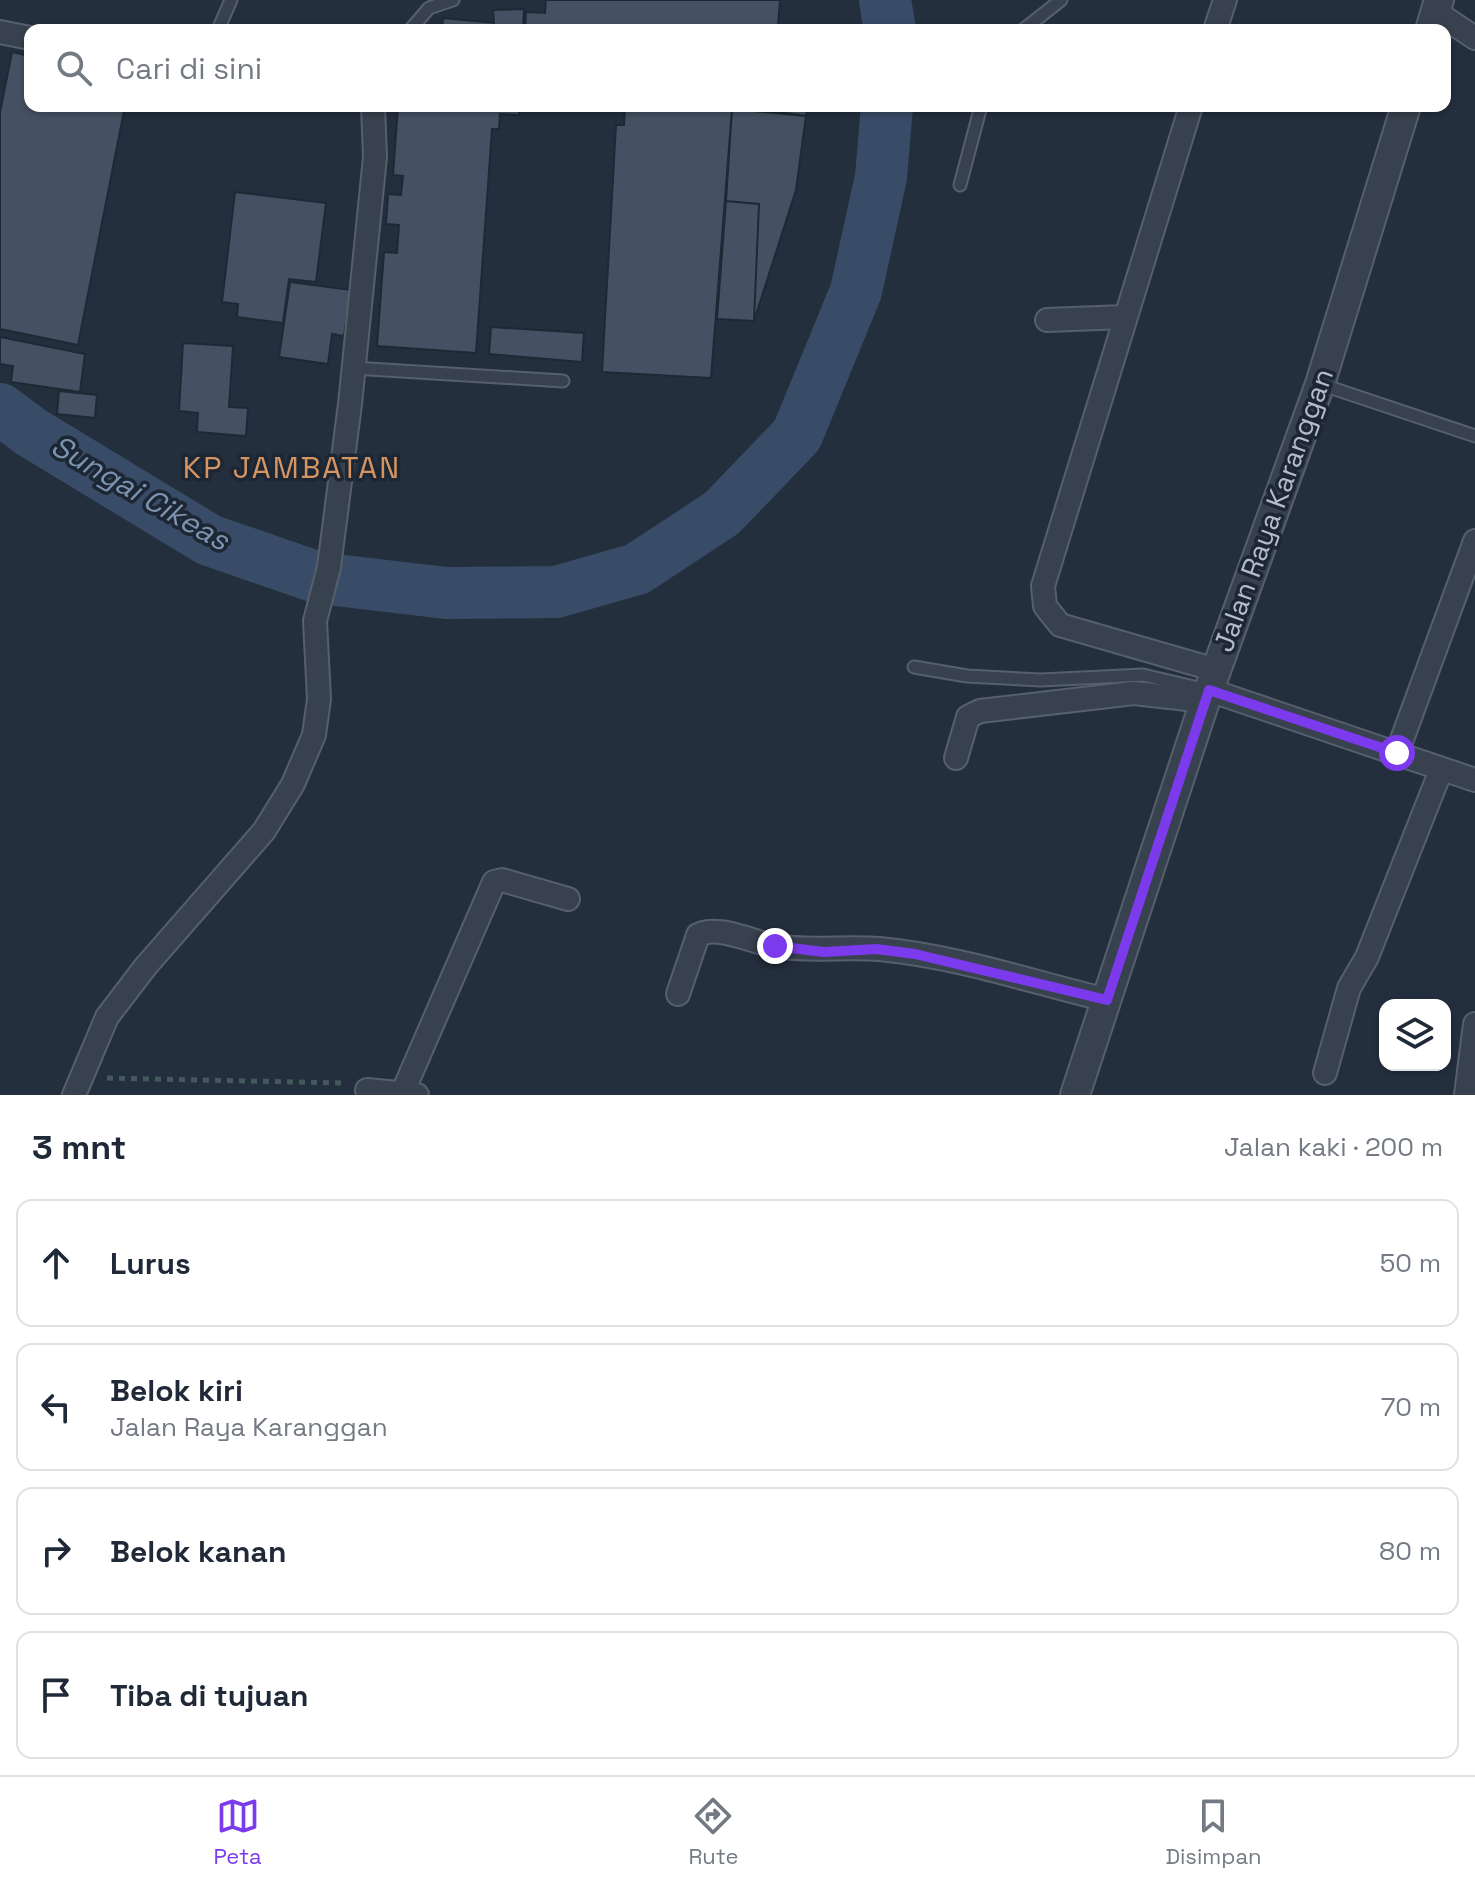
<!DOCTYPE html>
<html lang="id">
<meta charset="utf-8">
<style>
body{margin:0;font-family:"Space Grotesk",sans-serif;background:#f2f2f3;color:#1f2937}
.controls{position:absolute;right:24px;bottom:24px;display:grid;overflow:hidden;border-radius:16px;box-shadow:0 2px 6px #0004}
.controls button{width:72px;height:72px;display:grid;place-items:center;padding:0;border:0;border-bottom:2px solid #e0e1e3;background:#fff;color:#1f2937;font:40px sans-serif}
.stop{position:absolute;width:24px;height:24px;margin:-18px;border:6px solid #7c3aed;border-radius:50%;background:#fff}
.stop.end{background:#7c3aed;border-color:#fff;box-shadow:0 2px 8px #0008}
.list{margin:0;padding:0;list-style:none}
h2{display:flex;justify-content:space-between;align-items:center;height:104px;margin:0;padding:0 32px;font-size:34px}
h2 small{font-size:26px;font-weight:400;color:#747a83}
.list li{display:grid;grid-template-columns:52px 1fr auto;gap:24px;align-items:center;box-sizing:border-box;height:128px;margin:0 16px 16px;padding:0 16px;border:2px solid #e0e1e3;border-radius:16px}
.list b{display:block;font-size:30px;white-space:nowrap}
.list p{margin:0;font-size:26px;white-space:nowrap;color:#747a83}
.list em{font-size:26px;font-style:normal;color:#747a83}
.icon{flex:none;width:44px;height:44px;fill:none;stroke:currentColor;stroke-width:2;stroke-linecap:round;stroke-linejoin:round}
.map{position:relative;flex:none;width:1475px;height:1095px;overflow:hidden}
.search{position:absolute;background:#fff;box-shadow:0 2px 6px #0004;left:24px;right:24px;top:24px;height:88px;display:flex;align-items:center;gap:20px;box-sizing:border-box;padding:0 28px;border-radius:16px;color:#747a83;font-size:30px}
.sheet{height:680px;background:#fff}
nav{display:flex;justify-content:space-around;align-items:center;box-sizing:border-box;height:112px;border-top:2px solid #e0e1e3;background:#fff;font-size:22px;color:#747a83}
nav a{display:grid;justify-items:center;gap:4px}
nav .on{color:#7c3aed}
.map>svg:first-child{display:block}
.lines{fill:none;stroke-linecap:round;stroke-linejoin:round}
.river{stroke:#394c67;stroke-width:52}
.building{fill:#455162;stroke:#1f2835;stroke-width:2}
.service-casing{stroke:#565f6c;stroke-width:15}
.minor-casing{stroke:#565f6c;stroke-width:26}
.tertiary-casing{stroke:#565f6c;stroke-width:32}
.path{stroke:#44595c;stroke-width:5;stroke-dasharray:6 6;stroke-linecap:butt}
.service{stroke:#38414e;stroke-width:11}
.minor{stroke:#38414e;stroke-width:22}
.tertiary{stroke:#38414e;stroke-width:28}
.route{stroke:#7c3aed;stroke-width:10}
.labels{text-anchor:middle;stroke-width:7;stroke-linejoin:round;paint-order:stroke}
.street-label{font-size:28px;fill:#b4bcc9;stroke:#1d2633}
.neighbourhood-label{font-size:30px;letter-spacing:2px;fill:#d59563;stroke:#1d2633}
.water-label{font-size:30px;font-style:italic;fill:#7c92b1;stroke:#1d2633}
</style>
<div class="map">
<svg width="1475" height="1095" viewBox="0 0 1475 1095">
<rect width="100%" height="100%" fill="#242f3e"/>
<g class="lines">
<!-- river -->
<path class="river" d="M885,0L890,30
M0,409L31,432L209,540L319,578L446,593L556,592L637,569L722,513L797,435L856,291L881,177L887,106"/>
</g>
<!-- building -->
<path class="building" d="M546,0H780L778,27L784,30H525L526,12L545,13Z
M524,9L523,30H442L443,18L494,23L493,10Z
M12,52L30,56V106H125L78,345L0,329V112Z
M398,106H519V115L500,114L499,129H492L476,353L377,346L384,252L397,253L399,225L386,224L388,194L401,195L403,176L393,175Z
M668,106L732,109L711,378L602,372L616,125H624L625,107L667,110Z
M779,106H808L806,116L779,112Z
M732,109L806,116L796,190L754,321L759,204L726,201Z
M235,192L326,203L316,282L289,279L283,323L237,317L238,304L222,302Z
M726,201L759,204L754,321L717,319Z
M290,282L351,290L344,336L332,334L328,364L279,357Z
M491,327L584,333L582,362L489,354Z
M0,337L85,354L80,392L11,382L13,366L0,364Z
M183,343L233,346L229,407L248,408L246,436L197,432L198,413L179,411Z
M59,391L97,395L95,418L57,414Z"/>
<g class="lines">
<defs>
<path id="service" d="M218,30L231,0
M410,30L429,8L453,0
M1023,30L1061,0
M960,185L981,106
M353,368L563,381
M1320,384L1475,436
M914,667L967,676L1041,680L1143,675L1207,690"/>
<path id="minor" d="M1436,12L1475,38
M1215,30L1225,0
M0,32L30,38
M1191,106L1043,586L1045,606L1060,625L1216,670
M1047,320L1124,317
M1209,690L1475,780
M1397,753L1475,541
M956,758L968,717L980,711L1134,693L1205,701
M678,994L698,935C718,924 754,943 775,946C811,952 844,946 879,949C956,956 1032,982 1107,1000
M1325,1073L1349,988L1367,957L1441,770
M367,1090L417,1095
M402,1094L494,882L502,880L568,899
M74,1095L107,1017L146,966L264,831L293,784L314,735L319,699L315,621L329,567L350,404L375,157L373,106
M1466,1095L1475,1024"/>
<path id="tertiary" d="M1430,30L1439,0
M1075,1095L1205,701L1320,384L1406,106"/>
</defs>
<!-- service casing -->
<use href="#service" class="service-casing"/>
<!-- minor casing -->
<use href="#minor" class="minor-casing"/>
<!-- tertiary casing -->
<use href="#tertiary" class="tertiary-casing"/>
<!-- path -->
<path class="path" d="M107,1078L344,1083"/>
<!-- service -->
<use href="#service" class="service"/>
<!-- minor -->
<use href="#minor" class="minor"/>
<!-- tertiary -->
<use href="#tertiary" class="tertiary"/>
</g>
<g class="lines">
<!-- route -->
<path class="route" d="M775,946L824,952L876,949L915,954L1107,1000L1209,690L1397,753"/>
</g>
<g class="labels">
<!-- street labels -->
<g class="street-label">
<text transform="translate(1273 510) rotate(-70)" y="10">Jalan Raya Karanggan</text>
</g>
<!-- neighbourhood labels -->
<g class="neighbourhood-label">
<text x="292" y="478">KP JAMBATAN</text>
</g>
<!-- water labels -->
<g class="water-label">
<text transform="translate(140 493) rotate(30)" y="10">Sungai Cikeas</text>
</g>
</g>
</svg>
<div class="controls">
<button><svg class="icon" aria-label="layers" viewBox="0 0 24 24"><path d="M12 4l9 5-9 5-9-5zM3 14l9 5 9-5"/></svg></button>
</div>
<div class="stop" style="left:1397px;top:753px"></div>
<div class="stop end" style="left:775px;top:946px"></div>
<div class="search"><svg class="icon" aria-label="search" viewBox="0 0 24 24"><circle cx="10" cy="10" r="6"/><path d="M15 15l6 6"/></svg>Cari di sini</div>
</div>
<section class="sheet">
<h2>3 mnt<small>Jalan kaki · 200 m</small></h2>
<ul class="list">
<li><svg class="icon" aria-label="ahead" viewBox="0 0 24 24"><path d="M12 20V5M6 11l6-6 6 6"/></svg><div><b>Lurus</b></div><em>50 m</em></li>
<li><svg class="icon" aria-label="left" viewBox="0 0 24 24"><path d="M17 20v-9H6M10 6l-5 5 5 5"/></svg><div><b>Belok kiri</b><p>Jalan Raya Karanggan</p></div><em>70 m</em></li>
<li><svg class="icon" aria-label="right" viewBox="0 0 24 24"><path d="M7 20v-9h11M14 6l5 5-5 5"/></svg><div><b>Belok kanan</b></div><em>80 m</em></li>
<li><svg class="icon" aria-label="arrive" viewBox="0 0 24 24"><path d="M6 21V4h12l-3 4 3 4H6"/></svg><div><b>Tiba di tujuan</b></div></li>
</ul>
</section>
<nav>
<a class="on"><svg class="icon" aria-label="map" viewBox="0 0 24 24"><path d="M3 6l6-2 6 2 6-2v14l-6 2-6-2-6 2zM9 4v14M15 6v14"/></svg>Peta</a>
<a><svg class="icon" aria-label="directions" viewBox="0 0 24 24"><path d="M12 3l9 9-9 9-9-9zM9 14v-3h6M13 9l2 2-2 2"/></svg>Rute</a>
<a><svg class="icon" aria-label="saved" viewBox="0 0 24 24"><path d="M7 4h10v16l-5-4-5 4z"/></svg>Disimpan</a>
</nav>
